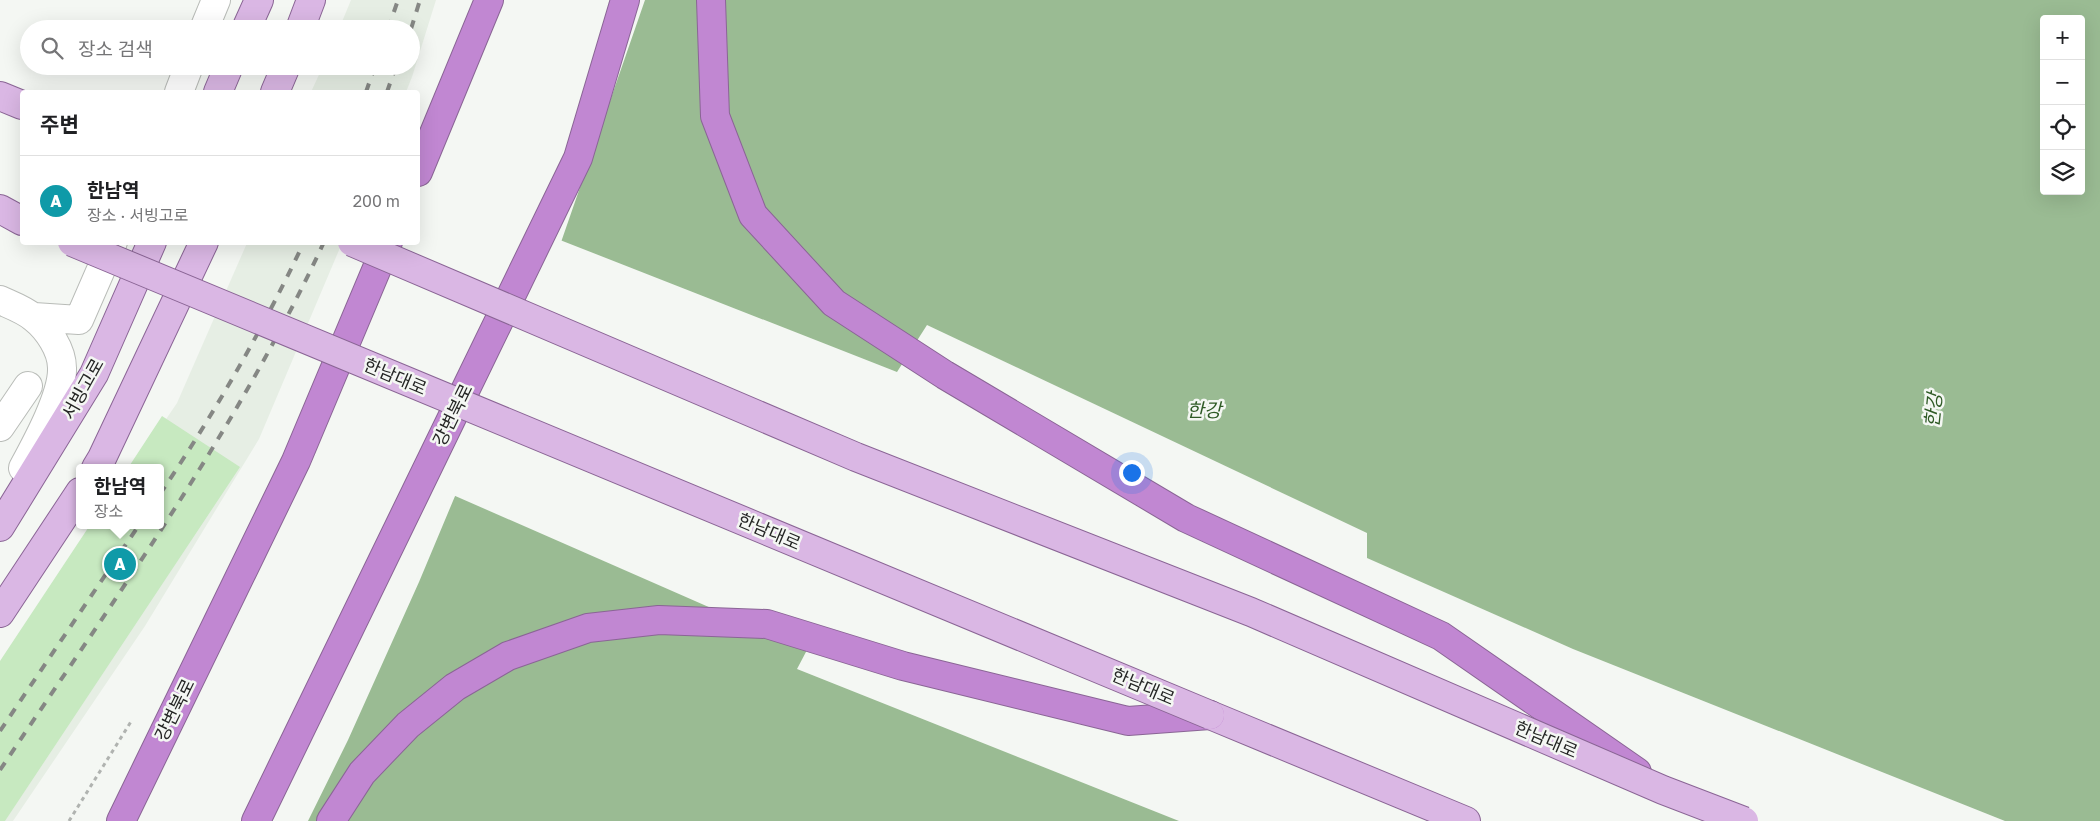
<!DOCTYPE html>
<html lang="ko">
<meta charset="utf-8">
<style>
body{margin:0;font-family:"Golos Text","Noto Sans KR",sans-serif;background:#f6f6f6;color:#202124}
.controls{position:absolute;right:15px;top:15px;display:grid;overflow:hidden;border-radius:5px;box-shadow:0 5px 20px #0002}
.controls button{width:45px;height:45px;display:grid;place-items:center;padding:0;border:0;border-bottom:1px solid #e0e0e0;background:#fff;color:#202124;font:25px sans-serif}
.you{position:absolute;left:1131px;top:472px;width:18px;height:18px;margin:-12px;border:4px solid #fff;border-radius:50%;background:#1a73e8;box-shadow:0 0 0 8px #1a73e833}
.badge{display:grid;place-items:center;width:32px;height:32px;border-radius:50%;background:#7f2896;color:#fff;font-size:16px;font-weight:700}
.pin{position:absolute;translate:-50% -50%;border:2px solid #fff;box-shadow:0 1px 5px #0006}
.popup{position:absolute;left:76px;top:464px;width:88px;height:65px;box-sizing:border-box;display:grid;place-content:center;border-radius:5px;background:#fff;filter:drop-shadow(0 1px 4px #0005);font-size:16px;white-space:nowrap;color:#757577}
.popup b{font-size:19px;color:#202124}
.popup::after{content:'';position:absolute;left:50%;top:100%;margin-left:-10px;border:10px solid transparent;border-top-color:#fff}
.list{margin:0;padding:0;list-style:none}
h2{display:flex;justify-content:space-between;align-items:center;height:65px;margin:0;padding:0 20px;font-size:21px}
h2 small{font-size:16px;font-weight:400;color:#757577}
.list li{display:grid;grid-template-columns:32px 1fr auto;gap:15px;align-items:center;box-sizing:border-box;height:90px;padding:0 20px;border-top:1px solid #e0e0e0}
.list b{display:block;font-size:19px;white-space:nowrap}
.list p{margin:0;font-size:16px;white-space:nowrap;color:#757577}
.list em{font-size:16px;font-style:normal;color:#757577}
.icon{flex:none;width:28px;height:28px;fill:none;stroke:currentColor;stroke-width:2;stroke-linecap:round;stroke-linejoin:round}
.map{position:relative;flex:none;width:2100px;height:821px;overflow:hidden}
.search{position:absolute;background:#fff;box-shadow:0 5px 20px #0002;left:20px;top:20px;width:400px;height:55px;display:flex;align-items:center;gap:12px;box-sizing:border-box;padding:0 18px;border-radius:28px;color:#757577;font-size:19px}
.panel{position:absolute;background:#fff;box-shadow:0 5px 20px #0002;left:20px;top:90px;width:400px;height:155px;border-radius:5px}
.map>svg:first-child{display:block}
.built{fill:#e6eee4}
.water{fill:#9abb93;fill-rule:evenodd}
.pier{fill:#f4f7f3}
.building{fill:#c7e9c0}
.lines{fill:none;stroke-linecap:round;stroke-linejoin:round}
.street-casing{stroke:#b9bcb8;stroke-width:30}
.primary-casing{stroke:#8a6595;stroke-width:30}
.highway-casing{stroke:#8a6595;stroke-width:30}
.path{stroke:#b0b3b0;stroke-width:3;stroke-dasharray:4 4;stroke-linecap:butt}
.street{stroke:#fff;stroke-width:28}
.primary{stroke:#dab7e4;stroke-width:28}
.highway{stroke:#c187d2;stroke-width:28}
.rail{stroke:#858784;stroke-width:4;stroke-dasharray:9 9;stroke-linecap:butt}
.primary-bridge-casing{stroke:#8a6595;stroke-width:30;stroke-linecap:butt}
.primary-bridge{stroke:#dab7e4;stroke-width:28}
.labels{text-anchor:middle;stroke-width:5;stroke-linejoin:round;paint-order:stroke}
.street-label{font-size:18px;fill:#252625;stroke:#f4f7f3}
.water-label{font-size:19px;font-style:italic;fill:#2e5a25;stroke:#f4f7f3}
</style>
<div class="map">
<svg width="2100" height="821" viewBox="0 0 2100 821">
<rect width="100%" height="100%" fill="#f4f7f3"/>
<!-- built -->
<path class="built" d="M351,0H436L412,77L406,92H311L323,66H411V29H339Z
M247,243H342L259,439L145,626L13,821H0L160,525V468H133L177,403Z"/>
<!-- water -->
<path class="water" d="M645,0H2100V821H308L348,740L419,582L559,248ZM2044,19H2081V191H2044Z"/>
<!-- pier -->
<path class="pier" d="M560,240L897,372L927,325L1367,533V558L1573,649L2005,821H1179L797,669L807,650L453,495Z"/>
<!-- building -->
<path class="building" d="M162,416L240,467L5,821H0V661L90,525H160V468H128Z"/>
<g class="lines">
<defs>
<path id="street" d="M204,29L216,0
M179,92L189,66
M0,300C11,305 25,310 34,318C48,329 62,350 62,368C63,395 36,444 23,468
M34,317L79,320L113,242
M0,427L28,386"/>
<path id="primary" d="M246,29L259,0
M300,29L311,0
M218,92L229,66
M275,92L286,66
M0,96L22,105
M0,209L22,221
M96,468L102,458L204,242
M0,527L94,374L152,242
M0,613L80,492
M1210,715L1466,821"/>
<path id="highway" d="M711,0L715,116L753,215L834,303L945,375L1186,518L1441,636L1637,772
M418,172L489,0
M121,821L296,461L388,242
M256,821L578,158L625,0
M331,821L362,773L408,725L455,687L508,656L588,628L659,620L767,624L903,666L1128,721L1210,715"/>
</defs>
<!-- street casing -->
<use href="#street" class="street-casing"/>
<!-- primary casing -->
<use href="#primary" class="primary-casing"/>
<!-- highway casing -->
<use href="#highway" class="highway-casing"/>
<!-- path -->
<path class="path" d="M69,821L132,720"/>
<!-- street -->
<use href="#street" class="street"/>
<!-- primary -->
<use href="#primary" class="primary"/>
<!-- highway -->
<use href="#highway" class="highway"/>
<!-- rail -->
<path class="rail" d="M388,29L398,0
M411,29L420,0
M366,92L375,66
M387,92L396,66
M160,494C214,414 263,329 304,242
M0,731L139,525
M0,770C115,598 237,430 324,242"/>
<defs>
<path id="primary-bridge" d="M72,242L1210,715
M352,242L856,457L1251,612L1663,790L1744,821"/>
</defs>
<!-- primary-bridge casing -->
<use href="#primary-bridge" class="primary-bridge-casing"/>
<!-- primary-bridge -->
<use href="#primary-bridge" class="primary-bridge"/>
</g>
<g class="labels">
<!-- street labels -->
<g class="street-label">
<text transform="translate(395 377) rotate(23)" y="6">한남대로</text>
<text transform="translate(83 389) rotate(-61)" y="6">서빙고로</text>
<text transform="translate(453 415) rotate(-64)" y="6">강변북로</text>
<text transform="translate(769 532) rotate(23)" y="6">한남대로</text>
<text transform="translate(1143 687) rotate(23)" y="6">한남대로</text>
<text transform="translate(175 710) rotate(-64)" y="6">강변북로</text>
<text transform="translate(1546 740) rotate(23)" y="6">한남대로</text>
</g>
<!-- water labels -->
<g class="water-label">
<text x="1204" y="417">한강</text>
<text transform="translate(1933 410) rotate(-84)" y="7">한강</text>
</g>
</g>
</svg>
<div class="controls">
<button>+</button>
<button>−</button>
<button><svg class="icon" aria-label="locate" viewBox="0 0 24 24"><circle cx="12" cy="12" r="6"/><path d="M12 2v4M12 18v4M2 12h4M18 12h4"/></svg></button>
<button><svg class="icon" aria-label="layers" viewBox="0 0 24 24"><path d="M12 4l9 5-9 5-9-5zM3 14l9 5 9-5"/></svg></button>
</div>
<div class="you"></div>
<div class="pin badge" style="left:120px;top:564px;background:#0f9aa8">A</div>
<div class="popup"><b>한남역</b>장소</div>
<div class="search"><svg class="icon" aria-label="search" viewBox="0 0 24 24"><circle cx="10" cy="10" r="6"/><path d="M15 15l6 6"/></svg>장소 검색</div>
<section class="panel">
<h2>주변<small></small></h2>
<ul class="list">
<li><span class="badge" style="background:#0f9aa8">A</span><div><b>한남역</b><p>장소 · 서빙고로</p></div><em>200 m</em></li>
</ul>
</section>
</div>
